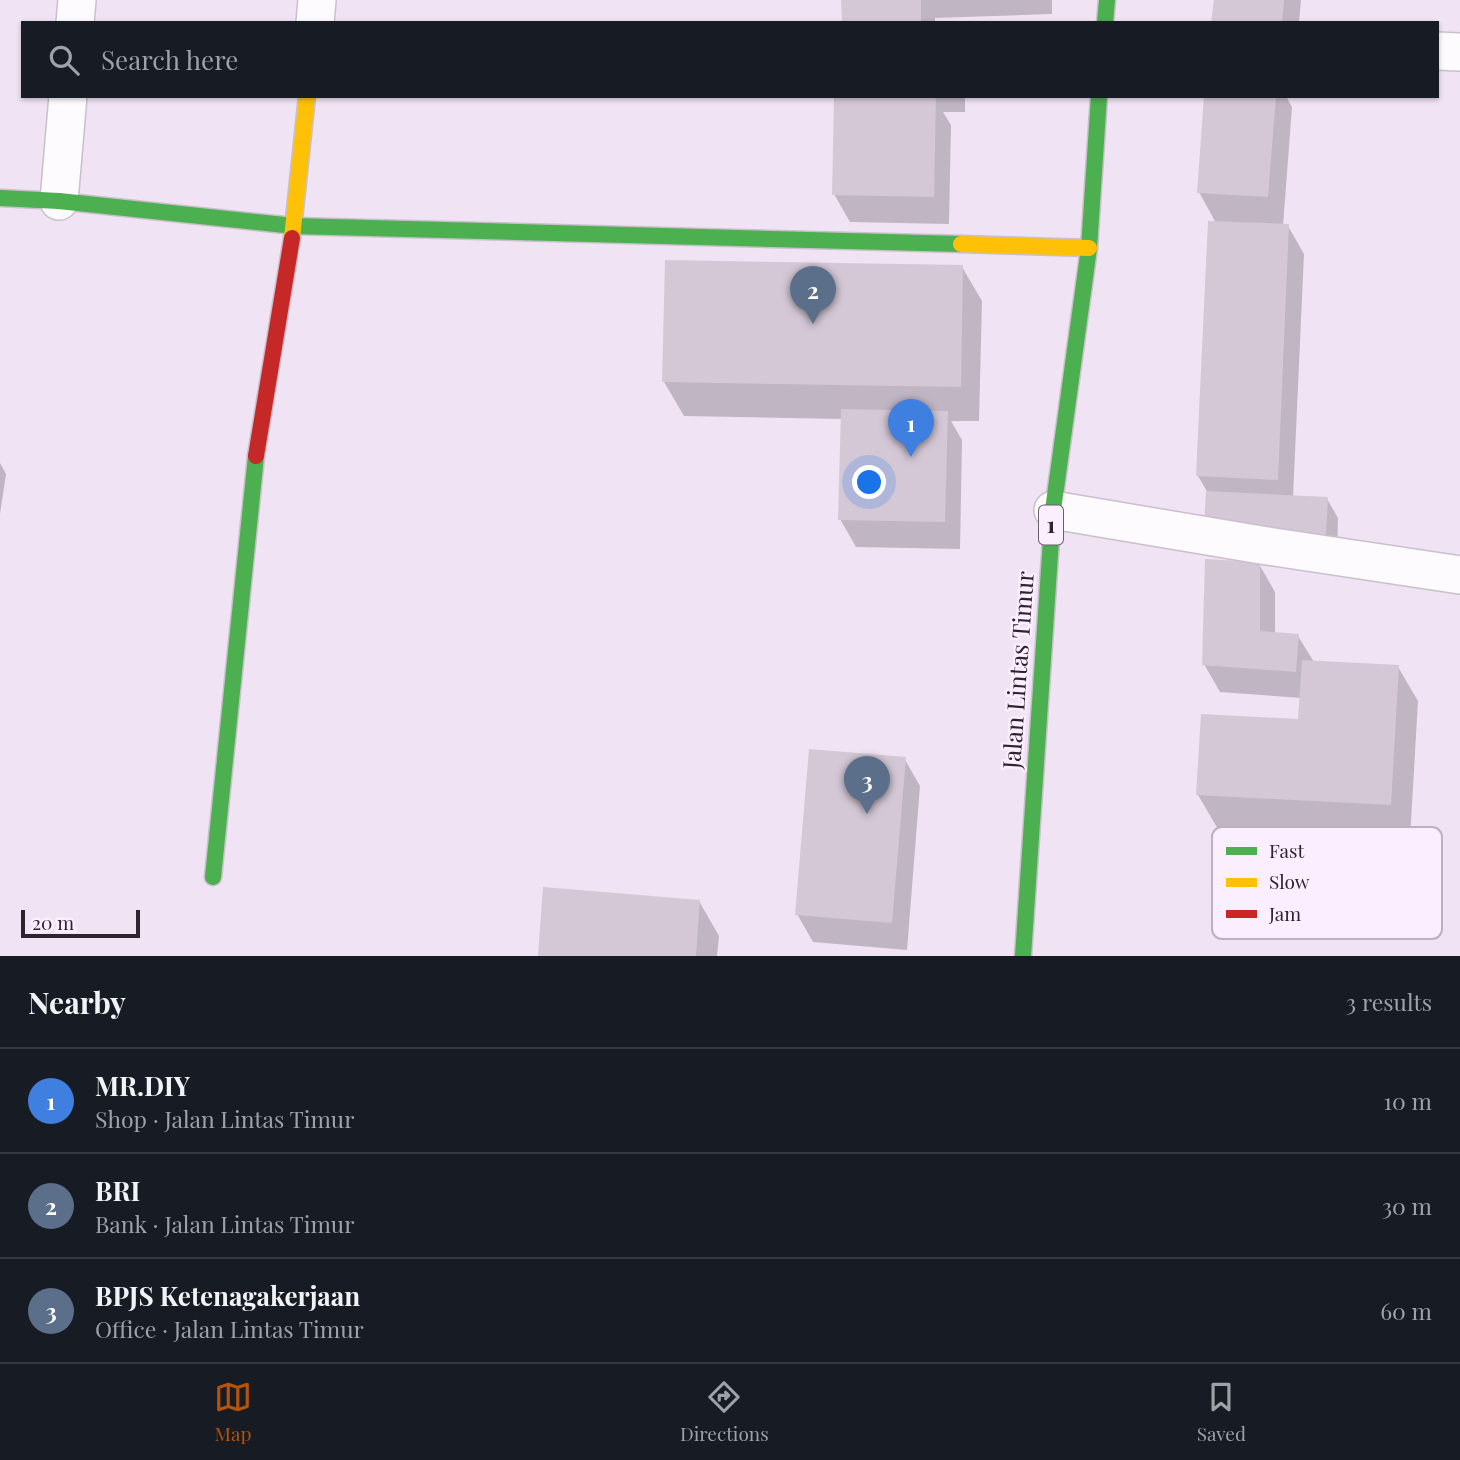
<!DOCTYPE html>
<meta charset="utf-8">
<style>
body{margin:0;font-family:"Playfair Display",serif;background:#242831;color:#f1f3f6}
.scale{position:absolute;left:21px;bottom:18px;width:119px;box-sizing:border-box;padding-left:7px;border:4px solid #2d242f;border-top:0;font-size:19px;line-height:24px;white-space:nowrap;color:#2d242f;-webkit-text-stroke:5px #fbeeff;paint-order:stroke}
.you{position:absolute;left:870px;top:483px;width:24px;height:24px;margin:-18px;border:5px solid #fff;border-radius:50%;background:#1a73e8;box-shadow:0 0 0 10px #1a73e833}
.badge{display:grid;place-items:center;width:46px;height:46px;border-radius:50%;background:#b45309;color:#fff;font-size:23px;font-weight:700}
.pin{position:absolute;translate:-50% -58px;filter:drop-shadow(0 2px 4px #0008)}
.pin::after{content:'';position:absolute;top:37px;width:24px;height:21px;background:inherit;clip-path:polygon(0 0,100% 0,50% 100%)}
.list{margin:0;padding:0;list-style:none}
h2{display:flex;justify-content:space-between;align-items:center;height:91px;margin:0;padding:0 28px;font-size:30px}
h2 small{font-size:23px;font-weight:400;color:#9ea1a6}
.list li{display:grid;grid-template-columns:46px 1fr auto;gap:21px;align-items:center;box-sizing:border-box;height:105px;padding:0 28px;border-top:2px solid #363941}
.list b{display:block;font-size:26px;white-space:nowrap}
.list p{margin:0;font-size:23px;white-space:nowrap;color:#9ea1a6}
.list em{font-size:23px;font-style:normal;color:#9ea1a6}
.icon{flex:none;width:38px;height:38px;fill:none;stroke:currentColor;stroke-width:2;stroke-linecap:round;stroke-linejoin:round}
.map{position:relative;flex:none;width:1460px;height:956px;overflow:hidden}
.search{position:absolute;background:#171b24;box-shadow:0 2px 5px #0004;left:21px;right:21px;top:21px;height:77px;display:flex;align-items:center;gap:18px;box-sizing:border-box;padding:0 24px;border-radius:0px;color:#9ea1a6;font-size:26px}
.sheet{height:406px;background:#171b24}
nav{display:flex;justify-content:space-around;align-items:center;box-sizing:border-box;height:98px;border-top:2px solid #363941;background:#171b24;font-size:19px;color:#9ea1a6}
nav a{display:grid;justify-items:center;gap:4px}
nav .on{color:#b45309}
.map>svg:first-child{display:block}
.shadow{fill:#0003}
.building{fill:#d4c8d7}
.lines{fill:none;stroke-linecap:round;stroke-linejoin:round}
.street-casing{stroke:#c9c0cc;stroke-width:40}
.fast-casing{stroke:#c9c0cc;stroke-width:19}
.slow-casing{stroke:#c9c0cc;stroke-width:19}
.jam-casing{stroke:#c9c0cc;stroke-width:19}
.street{stroke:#fdfbfd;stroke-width:37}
.fast{stroke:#4caf50;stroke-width:16}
.slow{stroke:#ffc107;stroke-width:16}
.jam{stroke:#c62828;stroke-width:16}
.labels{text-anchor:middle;stroke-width:5;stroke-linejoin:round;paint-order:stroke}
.shield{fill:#fbeeff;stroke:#6b616d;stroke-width:2}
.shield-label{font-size:23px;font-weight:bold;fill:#2d242f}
.street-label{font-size:24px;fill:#2d242f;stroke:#fbeeff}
.key{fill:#fbeeff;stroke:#bdb1c1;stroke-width:2}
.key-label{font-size:19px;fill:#2d242f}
</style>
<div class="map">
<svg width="1460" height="956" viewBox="0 0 1460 956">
<rect width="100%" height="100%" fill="#f0e3f3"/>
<!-- shadow -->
<path class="shadow" d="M843,0H1052V14L935,18V23H843Z
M1216,0H1301L1299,23H1213Z
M835,96H965V112H943L951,125L949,224L850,222L834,194Z
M1206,96H1286L1292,107L1283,226H1288L1304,254L1293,497L1327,499L1338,518L1337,555L1208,493L1198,476L1216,223L1199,192Z
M962,267L982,301L979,421H951L962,440L960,549L856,547L840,519L842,419L684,416L664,382Z
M0,463L6,474L0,514Z
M1259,564L1275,592V634L1298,636L1314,662L1398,667L1418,701L1410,839L1218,829L1198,795L1299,721L1301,698L1220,692L1204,664Z
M904,758L920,786L907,950L813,942L797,914Z
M699,901L719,936L717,956H540Z"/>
<!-- building -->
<path class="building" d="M841,0H921V23H842Z
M1214,0H1284L1282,23H1211Z
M834,96H936L934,197L832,195Z
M1204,96H1276L1268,197L1197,193Z
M1208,221L1289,224L1278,480L1196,476Z
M665,260L963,265L961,387L662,382Z
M841,409L948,411L945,522L838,520Z
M1206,491L1328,497L1326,536L1204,527Z
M1205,559L1260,562V631L1299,634L1296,672L1202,665Z
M1302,660L1399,665L1391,805L1196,795L1201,714L1298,719Z
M809,749L906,757L892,923L795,915Z
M543,887L700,900L696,956H538Z"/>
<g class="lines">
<defs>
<path id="street" d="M75,23L77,0
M315,23L317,0
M1437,51L1460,52
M59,201L68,96
M1053,510L1261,545L1460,575"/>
<path id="fast" d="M1105,23L1107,0
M0,198L59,201L294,226L961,244
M213,877L256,456
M1023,956L1053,510L1089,248L1099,96"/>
<path id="slow" d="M292,238L307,96
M961,244L1089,248"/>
<path id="jam" d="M256,456L292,238"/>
</defs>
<!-- street casing -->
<use href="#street" class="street-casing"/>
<!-- fast casing -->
<use href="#fast" class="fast-casing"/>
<!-- slow casing -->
<use href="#slow" class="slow-casing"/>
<!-- jam casing -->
<use href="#jam" class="jam-casing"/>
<!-- street -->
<use href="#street" class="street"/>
<!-- fast -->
<use href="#fast" class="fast"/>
<!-- slow -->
<use href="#slow" class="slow"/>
<!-- jam -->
<use href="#jam" class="jam"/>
</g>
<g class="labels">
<!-- shield labels -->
<rect class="shield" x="1039" y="505.5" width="24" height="39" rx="5"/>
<g class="shield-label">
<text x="1051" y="533">1</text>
</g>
<!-- street labels -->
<g class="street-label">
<text transform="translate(1019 670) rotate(-86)" y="8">Jalan Lintas Timur</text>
</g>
</g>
<!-- legend -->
<rect x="1212" y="827" width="230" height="112" rx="10" class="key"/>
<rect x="1226" y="847" width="31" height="8" fill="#4caf50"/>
<rect x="1226" y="878" width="31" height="9" fill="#ffc107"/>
<rect x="1226" y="910" width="31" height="8" fill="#c62828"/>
<g class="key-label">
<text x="1269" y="858">Fast</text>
<text x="1269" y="889">Slow</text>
<text x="1269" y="921">Jam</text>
</g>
</svg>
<div class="scale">20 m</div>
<div class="you"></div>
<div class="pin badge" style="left:911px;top:457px;background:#3f7fe0">1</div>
<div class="pin badge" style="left:813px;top:324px;background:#5c6f8a">2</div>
<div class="pin badge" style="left:867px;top:814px;background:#5c6f8a">3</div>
<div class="search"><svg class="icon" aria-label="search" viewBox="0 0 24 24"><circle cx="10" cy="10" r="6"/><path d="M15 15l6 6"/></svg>Search here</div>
</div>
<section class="sheet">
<h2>Nearby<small>3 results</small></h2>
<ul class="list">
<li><span class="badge" style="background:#3f7fe0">1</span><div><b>MR.DIY</b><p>Shop · Jalan Lintas Timur</p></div><em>10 m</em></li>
<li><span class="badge" style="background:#5c6f8a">2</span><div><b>BRI</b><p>Bank · Jalan Lintas Timur</p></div><em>30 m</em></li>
<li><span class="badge" style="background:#5c6f8a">3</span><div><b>BPJS Ketenagakerjaan</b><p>Office · Jalan Lintas Timur</p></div><em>60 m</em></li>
</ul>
</section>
<nav>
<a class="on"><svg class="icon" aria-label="map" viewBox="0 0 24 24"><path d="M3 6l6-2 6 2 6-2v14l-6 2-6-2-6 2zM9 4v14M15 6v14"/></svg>Map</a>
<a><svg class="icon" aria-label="directions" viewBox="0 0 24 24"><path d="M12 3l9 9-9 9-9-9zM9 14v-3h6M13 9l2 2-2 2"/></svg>Directions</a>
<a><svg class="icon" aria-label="saved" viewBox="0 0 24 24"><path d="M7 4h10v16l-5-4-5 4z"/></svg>Saved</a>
</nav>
